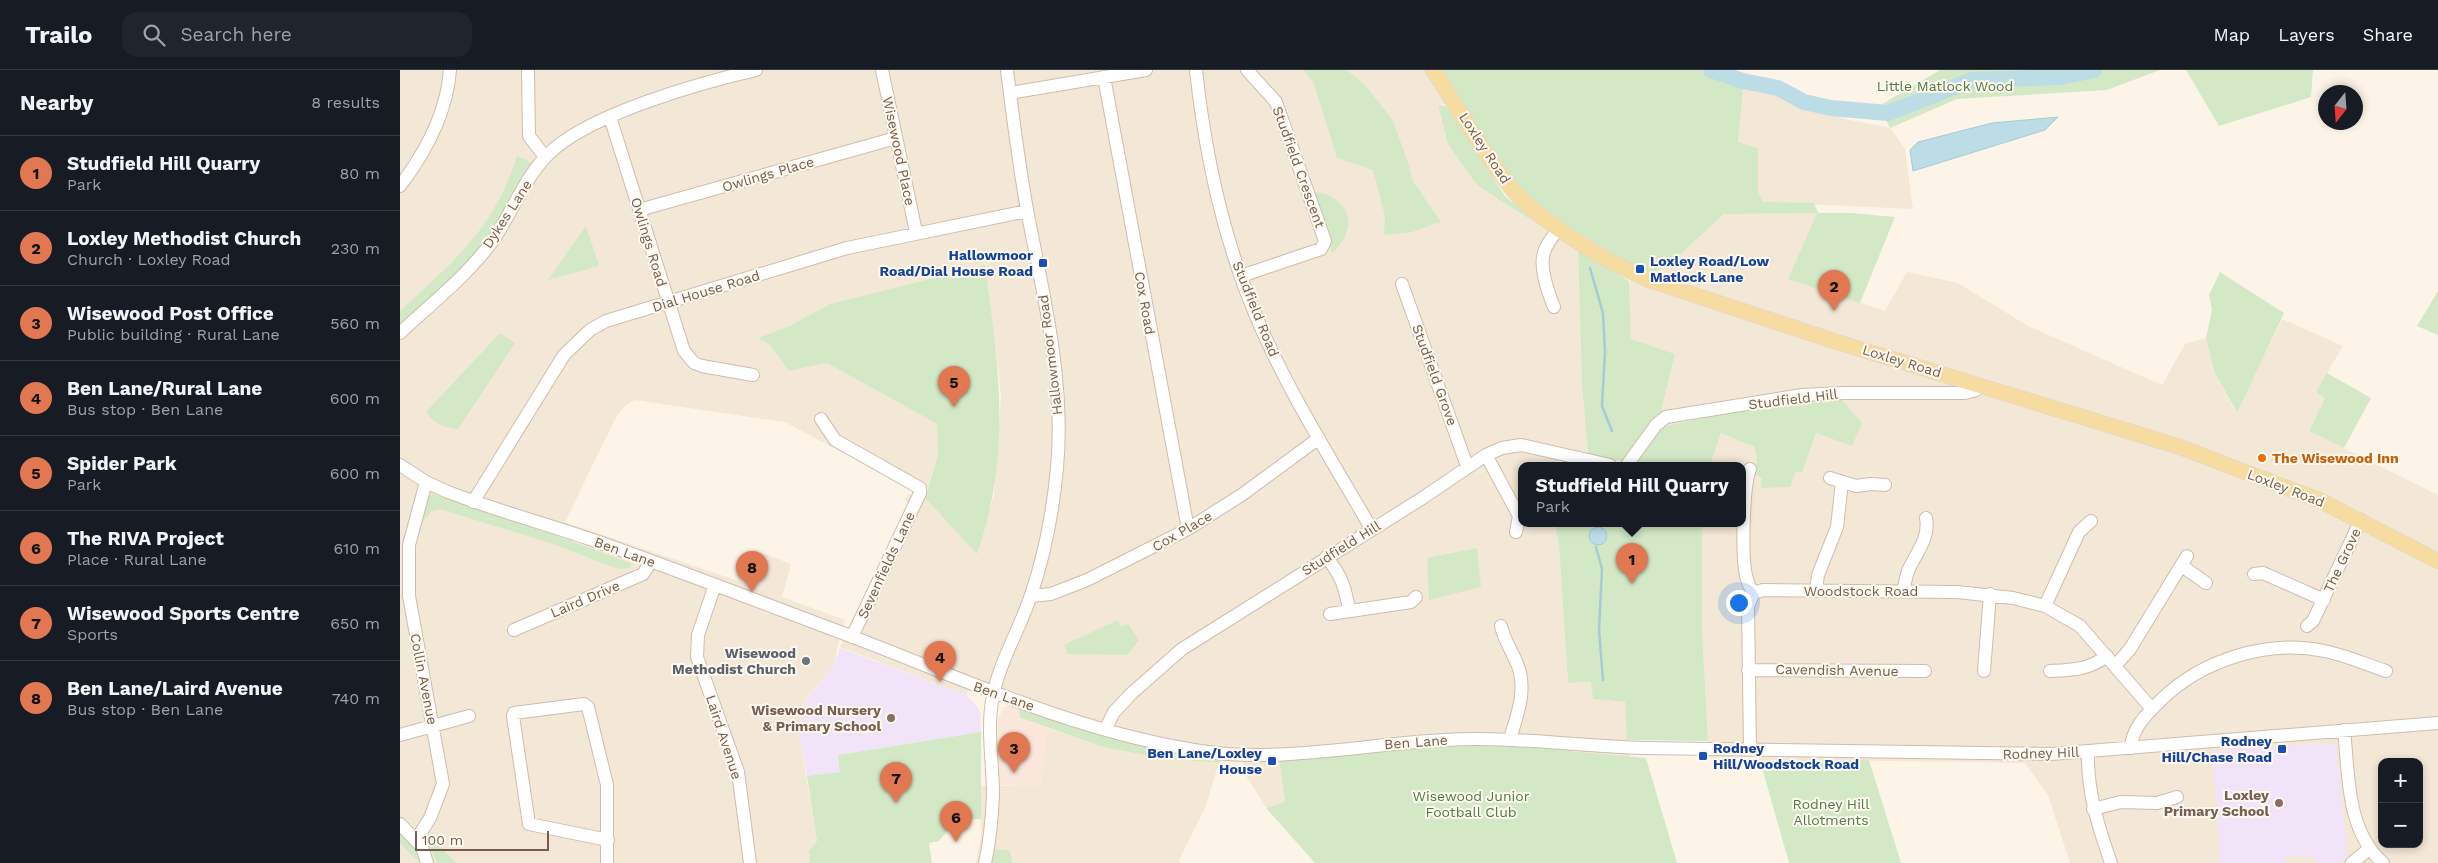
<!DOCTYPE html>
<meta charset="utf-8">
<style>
body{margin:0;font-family:"Work Sans",sans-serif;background:#20242c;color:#f1f3f6}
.controls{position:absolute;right:15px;bottom:15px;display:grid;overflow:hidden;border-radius:10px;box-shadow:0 2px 8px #0003}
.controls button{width:45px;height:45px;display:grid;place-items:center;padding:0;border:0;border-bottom:1px solid #363941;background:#171b24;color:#f1f3f6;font:25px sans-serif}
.compass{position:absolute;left:1918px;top:15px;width:45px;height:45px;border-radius:50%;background:#171b24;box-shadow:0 2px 8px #0003;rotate:197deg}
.scale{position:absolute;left:15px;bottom:12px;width:134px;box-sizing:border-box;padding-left:5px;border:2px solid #755c4c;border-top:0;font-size:14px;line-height:18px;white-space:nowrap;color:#755c4c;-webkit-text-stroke:4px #fef9ee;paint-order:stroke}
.you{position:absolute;left:1338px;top:532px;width:18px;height:18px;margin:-12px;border:4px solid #fff;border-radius:50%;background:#1a73e8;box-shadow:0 0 0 8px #1a73e833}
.badge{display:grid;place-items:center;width:32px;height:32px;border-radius:50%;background:#e17851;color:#111;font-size:16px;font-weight:700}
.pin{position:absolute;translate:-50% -41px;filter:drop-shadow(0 1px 2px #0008)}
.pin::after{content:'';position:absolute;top:26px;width:18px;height:15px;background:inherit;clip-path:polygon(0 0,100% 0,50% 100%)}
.popup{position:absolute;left:1118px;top:392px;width:228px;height:65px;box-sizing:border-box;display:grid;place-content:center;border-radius:10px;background:#171b24;filter:drop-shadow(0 1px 4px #0005);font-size:16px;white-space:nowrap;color:#9ea1a6}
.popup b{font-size:19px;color:#f1f3f6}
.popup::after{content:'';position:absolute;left:50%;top:100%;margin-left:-10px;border:10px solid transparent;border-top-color:#171b24}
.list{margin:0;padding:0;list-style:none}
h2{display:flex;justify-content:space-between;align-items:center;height:65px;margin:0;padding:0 20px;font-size:21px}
h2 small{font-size:16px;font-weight:400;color:#9ea1a6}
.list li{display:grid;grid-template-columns:32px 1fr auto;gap:15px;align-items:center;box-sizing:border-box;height:75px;padding:0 20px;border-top:1px solid #363941}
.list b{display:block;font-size:19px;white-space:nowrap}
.list p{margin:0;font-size:16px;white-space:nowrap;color:#9ea1a6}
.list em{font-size:16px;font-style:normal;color:#9ea1a6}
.icon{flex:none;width:28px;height:28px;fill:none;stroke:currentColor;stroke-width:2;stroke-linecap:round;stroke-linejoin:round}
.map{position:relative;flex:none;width:2038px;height:793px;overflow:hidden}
header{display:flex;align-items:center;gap:30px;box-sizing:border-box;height:70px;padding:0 25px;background:#171b24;border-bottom:1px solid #363941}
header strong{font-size:24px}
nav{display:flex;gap:28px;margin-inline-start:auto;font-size:18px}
.search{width:350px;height:45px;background:#20242c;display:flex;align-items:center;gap:12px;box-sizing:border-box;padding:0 18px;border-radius:15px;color:#9ea1a6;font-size:19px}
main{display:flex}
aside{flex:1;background:#171b24}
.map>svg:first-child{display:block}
.residential{fill:#f3e7d6;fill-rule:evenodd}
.commercial{fill:#fbe6db}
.education{fill:#f2e4f8}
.green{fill:#d3e9c6}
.water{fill:#bcdde5;stroke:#a3ccd6}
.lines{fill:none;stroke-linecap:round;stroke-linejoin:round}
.stream{stroke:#a3ccd6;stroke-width:2.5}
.river{stroke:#bcdde5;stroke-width:16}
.minor-casing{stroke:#cdbdae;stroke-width:14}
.major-casing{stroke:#dbd5d0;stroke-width:16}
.minor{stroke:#fff;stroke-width:12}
.major{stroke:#f7dca2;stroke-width:15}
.transit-dot{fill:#1a4fb4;stroke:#fef9ee;stroke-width:2}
.food-dot{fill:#e8710a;stroke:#fef9ee;stroke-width:2}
.worship-dot{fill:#6b7280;stroke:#fef9ee;stroke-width:2}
.education-dot{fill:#8d6e63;stroke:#fef9ee;stroke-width:2}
.labels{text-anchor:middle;stroke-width:4;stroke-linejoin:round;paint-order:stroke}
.park-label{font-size:14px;fill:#527a44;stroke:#fef9ee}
.street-label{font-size:14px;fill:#755c4c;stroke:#fef9ee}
.transit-label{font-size:14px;font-weight:bold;fill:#164399;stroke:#fef9ee;text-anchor:end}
.food-label{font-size:14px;font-weight:bold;fill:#c56008;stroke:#fef9ee;text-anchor:start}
.worship-label{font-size:14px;font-weight:bold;fill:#5b616d;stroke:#fef9ee;text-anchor:end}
.education-label{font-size:14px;font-weight:bold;fill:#785e54;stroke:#fef9ee;text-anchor:end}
</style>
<header>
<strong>Trailo</strong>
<div class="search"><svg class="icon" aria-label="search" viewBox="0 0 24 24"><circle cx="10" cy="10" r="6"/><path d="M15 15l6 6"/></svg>Search here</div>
<nav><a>Map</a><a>Layers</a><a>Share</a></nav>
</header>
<main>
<aside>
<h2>Nearby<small>8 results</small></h2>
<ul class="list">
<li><span class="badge">1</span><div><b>Studfield Hill Quarry</b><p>Park</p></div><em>80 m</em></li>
<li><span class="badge">2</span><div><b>Loxley Methodist Church</b><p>Church · Loxley Road</p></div><em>230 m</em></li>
<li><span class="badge">3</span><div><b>Wisewood Post Office</b><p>Public building · Rural Lane</p></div><em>560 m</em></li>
<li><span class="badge">4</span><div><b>Ben Lane/Rural Lane</b><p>Bus stop · Ben Lane</p></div><em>600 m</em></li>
<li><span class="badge">5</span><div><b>Spider Park</b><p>Park</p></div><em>600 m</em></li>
<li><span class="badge">6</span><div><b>The RIVA Project</b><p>Place · Rural Lane</p></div><em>610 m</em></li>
<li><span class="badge">7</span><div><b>Wisewood Sports Centre</b><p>Sports</p></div><em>650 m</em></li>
<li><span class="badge">8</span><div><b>Ben Lane/Laird Avenue</b><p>Bus stop · Ben Lane</p></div><em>740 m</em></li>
</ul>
</aside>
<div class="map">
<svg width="2038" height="793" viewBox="0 0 2038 793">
<rect width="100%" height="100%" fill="#fcf5e7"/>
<!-- residential -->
<path class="residential" d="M0,0H1040L1059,32L1038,35L1048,74L1128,148L1144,140L1186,168L1178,179L1182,315L1188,384L1157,389L1156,395H1122V453H1155L1159,476L1168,613L1192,612L1193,629L1225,632L1230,687L1134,677L879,689L885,732L866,738L847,707L843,692L823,686L802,685L616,626L617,623L576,608L566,625L440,577L508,438L509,433L505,430L508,424L525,428L577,483L594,425L601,326L596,277L585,195L430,234L389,256L358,268L370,275L389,301L427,293L537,354L538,385L527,419L514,421L385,352L235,330L226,335L217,345L165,452L344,513L355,480L391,494L382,527L445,550L437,578L435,593L405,631L399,663L417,771L409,781L410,793H0Z
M1343,16L1373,22L1445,49L1490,58L1505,79L1513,139L1363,132L1358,121V78L1338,72Z
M1417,143L1389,209L1485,241L1507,202L1558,213L1628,256L1762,315L1785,274L1806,268L1814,301L1836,343L1882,249L1943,276L1916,322L1925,328L1909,361L2038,425V793H1670L1648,725L1625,693L1420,690L1409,696L1361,694L1353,686L1305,688L1308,671L1302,559V453H1342V395H1310L1321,363L1354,377L1357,390L1355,401H1396L1402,403L1416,363L1462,353L1280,355L1265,357L1262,337L1275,284L1231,269L1229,212L1255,204L1284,181L1324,144ZM1982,692H2019V774H1982Z
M647,658L703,677L760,688L819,693L805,738L779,790L781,793H576L581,764V716L641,715Z"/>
<!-- commercial -->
<path class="commercial" d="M616,634L621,648L647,658L641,716L599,715L598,649L604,637Z"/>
<!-- education -->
<path class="education" d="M440,578L566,625L576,635L580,642L581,662L438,685L441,702L407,706L399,663L405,632L435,593Z
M1936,673L1948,787L1940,793H1918L1912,786L1886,787V793H1820L1812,681Z"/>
<!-- green -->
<path class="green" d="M904,0H947L965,15L992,49L1008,92L1012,110L1041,152L1012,162L984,165L985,146L973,100L937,88L914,14Z
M1040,0H1333L1344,8L1338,72L1358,78V121L1363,132L1414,133L1418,143H1451L1495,147L1460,233L1388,209L1417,143L1324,144L1284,181L1255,204L1231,194L1198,175L1144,140L1113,112Z
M1540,0H1760L1707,20L1557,29L1490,58L1479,36Z
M1786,0H1913L1911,27L1819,56Z
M1038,35L1046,36L1105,126L1131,147L1128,148L1077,115L1048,74Z
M117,86L127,90L131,94L96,157L65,196L0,254V241C54,191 94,159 117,86Z
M914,122C919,123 927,124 932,127C957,142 950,167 932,183Z
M186,156L199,196L148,210Z
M1178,179L1229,211L1231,269L1275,284L1262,337V345L1223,391L1188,384L1182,315Z
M585,195C599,296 612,384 577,484L525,428L538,385L537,354L427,293L389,301L370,275L358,268L389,256L430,234Z
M1820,202L1884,243L1837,343L1814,301L1806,268L1812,239L1809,225Z
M2038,221V265L2017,256Z
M100,263L115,273L58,359C44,358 35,354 26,342Z
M1927,303L1971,328L1944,378L1909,361L1925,328L1916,322Z
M1436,326L1441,329L1462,353L1452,376L1416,363L1402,403L1396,401L1390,417L1361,418L1362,408L1355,404L1357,390L1354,377L1321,363L1310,395H1234L1258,358L1368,334Z
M33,424L147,462L230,493L232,495L229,498L218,499L153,474L40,439L31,442L23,451L19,448L28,426Z
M1155,453H1302V559L1308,671L1227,670L1225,632L1193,629L1191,612L1168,613L1159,476Z
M1077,478L1081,517L1029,530L1027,488Z
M718,550L721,556L728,554L739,570L727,585L667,584L664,575Z
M616,634L823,686L819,693L760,688L703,677L621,648Z
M581,662V749L557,750L539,771L529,773L532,793H410L409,781L417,771L407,706L440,702L438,685Z
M1094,674L1246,688L1277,793H915L866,738L885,732L879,689L1046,676Z
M1420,690H1469L1501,793H1389L1361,694L1409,696Z
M26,761L56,793H38L25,771Z
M0,763L20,786L17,791L0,773Z
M593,779L610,781L612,793H591Z"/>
<!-- water -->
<path class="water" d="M1658,47L1645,60L1513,101L1510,80L1518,72L1592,53Z
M1189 466a9 9 0 1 1 18 0a9 9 0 1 1-18 0Z"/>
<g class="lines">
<!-- stream -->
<path class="stream" d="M1190,198L1203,243L1205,282L1202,336L1212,361
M1197,453V455
M1196,477L1202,499L1199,560L1203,610"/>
<!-- river -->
<path class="river" d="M1311,0L1343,11L1378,18L1404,32L1431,38L1488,43L1572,10L1661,7L1694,0"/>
<defs>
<path id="minor" d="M128,0L129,66L145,87
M482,0L516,162
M796,0C805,84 823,168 856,246C887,320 931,389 971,458
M704,7L788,459
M610,23L746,0
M210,47L284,281L294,293L302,296L353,305
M0,116C25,83 47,42 50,0
M239,140L496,68
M841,206L921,179L925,171L876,32L847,0
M1002,214L1067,396
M1154,237C1148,222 1139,198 1144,182C1147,173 1154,165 1159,158
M0,263C32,233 69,204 94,169C114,139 127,101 155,78C198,42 300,13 356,0
M421,349L435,370L520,418V423L452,567
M1086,385L1119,446L1116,462
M0,395L26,412L48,422C95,440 143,453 190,469C278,500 365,534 453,567C568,611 684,665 808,682C881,692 969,674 1044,670C1110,666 1177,676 1243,678L1651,684L2038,653
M1227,395L1256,355L1266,347L1402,325L1444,323H1565L1576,320L1581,316
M1350,399C1343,417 1341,491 1347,509C1348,515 1351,519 1354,523
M1430,408L1456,416L1471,414L1485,415
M73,432L164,285L190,260L206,251L447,178L627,141
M926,487C941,504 946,519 949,541
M1782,496L1806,513
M1854,504L1863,503L1924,530
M315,515L298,565L297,587L338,702L350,793
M1416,520L1418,505L1437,457L1442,412
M1503,521C1505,514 1506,507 1508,501C1516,483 1530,468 1526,448
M631,526L651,524L687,510L788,459L843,424L919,368
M1645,536L1679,462L1691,451
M930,544L1011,532L1016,527
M1101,556C1104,571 1113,582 1118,596C1127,621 1117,645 1110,669
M1907,556L1913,551L1961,450
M114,560L243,504L251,492
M1715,596L1730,579L1787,486
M1348,600L1525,601
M1584,601L1590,524
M1650,601C1672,600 1688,600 1707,586
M706,658L714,642L732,623L782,579L1021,429L1086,385L1102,378L1121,375L1210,395
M1944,660C1949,706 1946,760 1983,793
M0,665L69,646
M1731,678C1732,657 1747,644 1761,630C1802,590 1867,569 1924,581C1945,585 1965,594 1986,601
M1350,679L1348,536L1354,523L1363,520L1557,522L1613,528L1645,536L1680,556L1752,639
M1688,682C1687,721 1698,756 1711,793
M1693,739L1721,732L1757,733L1777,727
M0,754L22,777L27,793
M16,770L30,748L43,714L9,526V475L26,412
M207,793V715L188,637L184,634L114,643L113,646L129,754L208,770
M585,793C590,771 592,748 593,725C593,694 587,662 592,631C598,594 619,561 631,525C645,484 653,441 657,398C665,313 644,228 628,145C619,97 613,48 607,0
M1952,793L1969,779"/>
<path id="major" d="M1033,0C1058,38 1080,78 1108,114C1134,149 1209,193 1249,210L1437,272L1777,376L1919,430L2038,491"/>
</defs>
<!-- minor casing -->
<use href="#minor" class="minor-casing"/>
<!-- major casing -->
<use href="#major" class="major-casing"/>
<!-- minor -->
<use href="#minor" class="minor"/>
<!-- major -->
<use href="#major" class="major"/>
</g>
<!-- markers -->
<g class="transit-dot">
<rect x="638" y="188" width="10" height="10" rx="2.5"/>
<rect x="1235" y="194" width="10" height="10" rx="2.5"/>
<rect x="1877" y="674" width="10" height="10" rx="2.5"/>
<rect x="1298" y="681" width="10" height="10" rx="2.5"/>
<rect x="867" y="686" width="10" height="10" rx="2.5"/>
</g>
<circle class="food-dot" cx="1862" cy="388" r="5"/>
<circle class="worship-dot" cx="406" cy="591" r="5"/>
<g class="education-dot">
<circle cx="491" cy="648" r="5"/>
<circle cx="1879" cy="733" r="5"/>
</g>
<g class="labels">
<!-- park labels -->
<g class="park-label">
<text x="1545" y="21">Little Matlock Wood</text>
<text x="1071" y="731">Wisewood Junior<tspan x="1071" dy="16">Football Club</tspan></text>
<text x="1431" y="739">Rodney Hill<tspan x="1431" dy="16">Allotments</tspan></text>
</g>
<!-- street labels -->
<g class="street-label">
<text transform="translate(1085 78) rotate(57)" y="5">Loxley Road</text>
<text transform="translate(499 81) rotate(78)" y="5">Wisewood Place</text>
<text transform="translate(899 97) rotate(70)" y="5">Studfield Crescent</text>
<text transform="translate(368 104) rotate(-16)" y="5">Owlings Place</text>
<text transform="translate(107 144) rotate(-57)" y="5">Dykes Lane</text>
<text transform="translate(249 172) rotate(73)" y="5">Owlings Road</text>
<text transform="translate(306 221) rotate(-17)" y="5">Dial House Road</text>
<text transform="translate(745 233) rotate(80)" y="5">Cox Road</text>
<text transform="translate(856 239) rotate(68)" y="5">Studfield Road</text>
<text transform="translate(650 285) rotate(-97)" y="5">Hallowmoor Road</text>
<text transform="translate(1502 291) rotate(17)" y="5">Loxley Road</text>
<text transform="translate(1035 305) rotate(70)" y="5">Studfield Grove</text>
<text transform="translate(1393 329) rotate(-7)" y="5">Studfield Hill</text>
<text transform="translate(1886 418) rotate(21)" y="5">Loxley Road</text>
<text transform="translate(782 461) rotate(-30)" y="5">Cox Place</text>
<text transform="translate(941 478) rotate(-32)" y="5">Studfield Hill</text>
<text transform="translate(225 482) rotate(20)" y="5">Ben Lane</text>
<text transform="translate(1942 490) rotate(-65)" y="5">The Grove</text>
<text transform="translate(486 495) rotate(-65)" y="5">Sevenfields Lane</text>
<text x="1461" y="526">Woodstock Road</text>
<text transform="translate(185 529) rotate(-23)" y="5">Laird Drive</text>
<text transform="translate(1437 600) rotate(1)" y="5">Cavendish Avenue</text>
<text transform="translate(24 609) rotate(79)" y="5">Collin Avenue</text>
<text transform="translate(604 626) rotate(19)" y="5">Ben Lane</text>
<text transform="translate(324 667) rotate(72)" y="5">Laird Avenue</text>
<text transform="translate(1016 672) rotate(-4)" y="5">Ben Lane</text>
<text transform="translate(1641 683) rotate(-2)" y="5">Rodney Hill</text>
</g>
<!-- transit labels -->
<g class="transit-label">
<text x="633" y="190">Hallowmoor<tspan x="633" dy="16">Road/Dial House Road</tspan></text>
<text x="1250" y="196" text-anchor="start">Loxley Road/Low<tspan x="1250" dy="16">Matlock Lane</tspan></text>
<text x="1872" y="676">Rodney<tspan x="1872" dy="16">Hill/Chase Road</tspan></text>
<text x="1313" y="683" text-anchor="start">Rodney<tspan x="1313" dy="16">Hill/Woodstock Road</tspan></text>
<text x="862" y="688">Ben Lane/Loxley<tspan x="862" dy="16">House</tspan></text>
</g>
<!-- food labels -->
<g class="food-label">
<text x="1872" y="393">The Wisewood Inn</text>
</g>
<!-- worship labels -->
<g class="worship-label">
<text x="396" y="588">Wisewood<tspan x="396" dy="16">Methodist Church</tspan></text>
</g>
<!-- education labels -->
<g class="education-label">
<text x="481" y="645">Wisewood Nursery<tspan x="481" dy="16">&amp; Primary School</tspan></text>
<text x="1869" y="730">Loxley<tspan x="1869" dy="16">Primary School</tspan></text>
</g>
</g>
</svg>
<div class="controls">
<button>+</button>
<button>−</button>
</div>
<svg class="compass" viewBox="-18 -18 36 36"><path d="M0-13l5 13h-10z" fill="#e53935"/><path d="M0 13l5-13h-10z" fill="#9ea1a6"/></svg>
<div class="scale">100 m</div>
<div class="you"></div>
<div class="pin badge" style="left:1232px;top:514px">1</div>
<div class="popup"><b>Studfield Hill Quarry</b>Park</div>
<div class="pin badge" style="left:1434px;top:241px">2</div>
<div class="pin badge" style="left:614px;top:703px">3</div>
<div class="pin badge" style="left:540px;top:612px">4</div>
<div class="pin badge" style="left:554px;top:337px">5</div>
<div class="pin badge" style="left:556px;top:772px">6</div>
<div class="pin badge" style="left:496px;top:733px">7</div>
<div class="pin badge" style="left:352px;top:522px">8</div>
</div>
</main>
